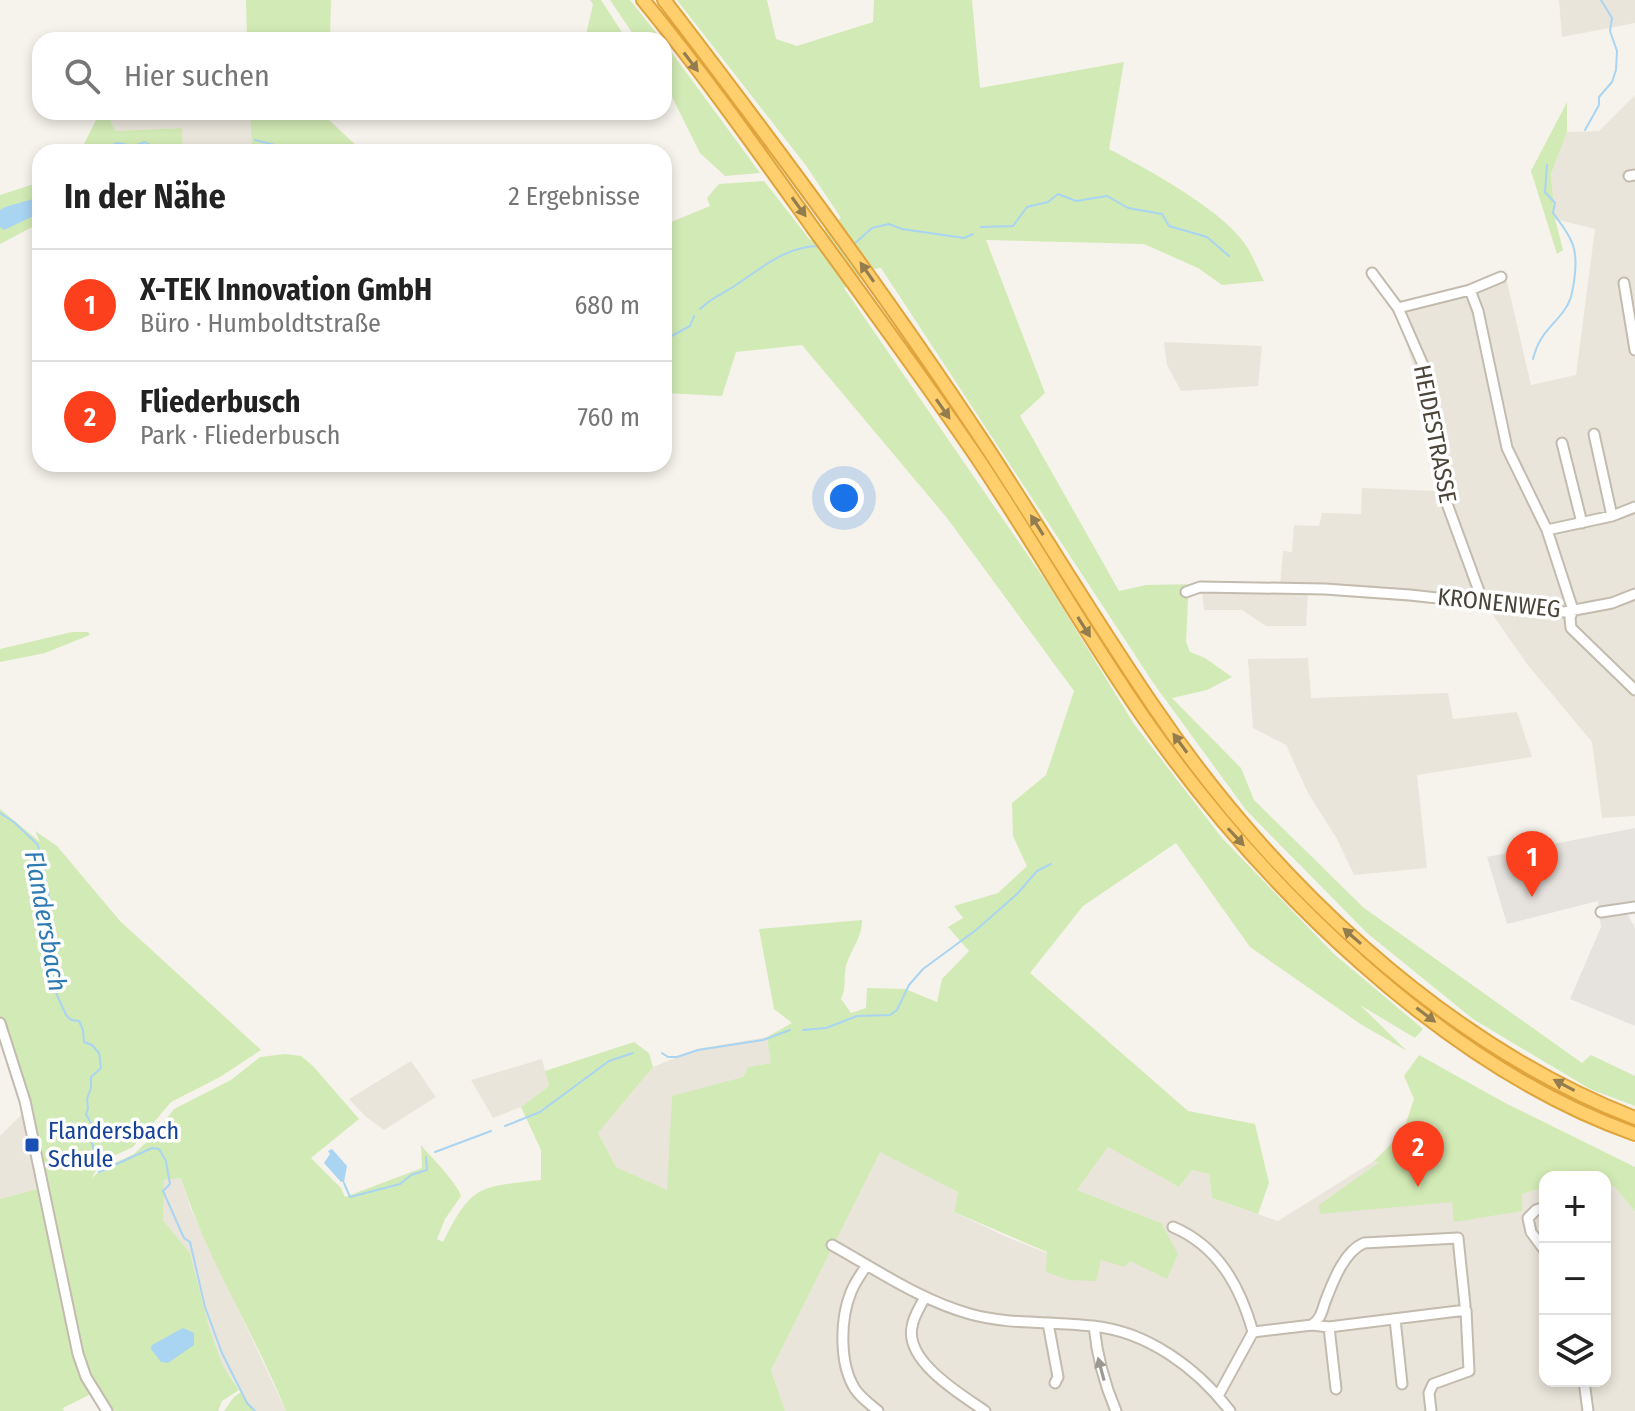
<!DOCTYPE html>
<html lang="de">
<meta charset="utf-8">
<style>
body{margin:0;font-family:"Fira Sans Condensed",sans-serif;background:#f2f2f2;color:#222}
.controls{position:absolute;right:24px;bottom:24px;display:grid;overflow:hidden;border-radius:16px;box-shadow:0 4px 12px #0003}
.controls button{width:72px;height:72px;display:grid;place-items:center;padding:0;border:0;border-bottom:2px solid #e0e0e0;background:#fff;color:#222;font:40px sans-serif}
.you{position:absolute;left:844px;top:498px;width:28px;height:28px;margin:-20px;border:6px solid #fff;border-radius:50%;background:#1a73e8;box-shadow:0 0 0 12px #1a73e833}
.badge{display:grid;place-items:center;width:52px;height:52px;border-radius:50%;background:#fc3f1d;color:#fff;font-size:26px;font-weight:700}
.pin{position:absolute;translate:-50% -66px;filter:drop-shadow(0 2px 4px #0008)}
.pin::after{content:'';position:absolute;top:42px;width:28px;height:24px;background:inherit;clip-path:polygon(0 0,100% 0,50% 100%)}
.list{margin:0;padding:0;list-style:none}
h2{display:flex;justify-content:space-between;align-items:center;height:104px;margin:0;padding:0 32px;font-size:34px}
h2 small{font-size:26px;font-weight:400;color:#767676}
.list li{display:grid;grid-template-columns:52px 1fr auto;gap:24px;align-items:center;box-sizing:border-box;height:112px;padding:0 32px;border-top:2px solid #e0e0e0}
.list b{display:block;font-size:30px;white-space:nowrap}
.list p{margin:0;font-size:26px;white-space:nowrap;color:#767676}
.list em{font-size:26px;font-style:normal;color:#767676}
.icon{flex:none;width:44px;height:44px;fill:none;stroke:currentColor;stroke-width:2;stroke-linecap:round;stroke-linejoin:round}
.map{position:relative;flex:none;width:1635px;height:1411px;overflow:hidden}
.search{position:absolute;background:#fff;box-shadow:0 4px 12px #0003;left:32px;top:32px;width:640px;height:88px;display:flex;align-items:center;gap:20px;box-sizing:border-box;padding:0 28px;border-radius:24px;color:#767676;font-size:30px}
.panel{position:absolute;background:#fff;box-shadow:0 4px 12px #0003;left:32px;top:144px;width:640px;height:328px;border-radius:24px}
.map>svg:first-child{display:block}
.residential{fill:#eae5da}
.industrial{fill:#e6e2dd}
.green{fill:#d2eab5}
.water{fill:#a9d4f2}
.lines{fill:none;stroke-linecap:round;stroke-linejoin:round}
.stream{stroke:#a9d4f2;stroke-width:2}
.minor-casing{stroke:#c2bbae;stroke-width:13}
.highway-casing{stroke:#e0a43c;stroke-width:16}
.minor{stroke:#fff;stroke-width:9}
.highway{stroke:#ffcf6e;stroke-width:12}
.oneway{fill:#937c4e}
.oneway2{fill:#9c9892}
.transit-dot{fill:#1a4fb4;stroke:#fff;stroke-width:3}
.labels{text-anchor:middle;stroke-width:7;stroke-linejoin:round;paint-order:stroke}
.street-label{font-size:24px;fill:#4b4439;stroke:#fff}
.transit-label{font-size:24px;fill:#164399;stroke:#fff;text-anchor:start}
.water-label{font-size:26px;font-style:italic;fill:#2e7ab2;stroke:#fff}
</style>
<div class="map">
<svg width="1635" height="1411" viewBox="0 0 1635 1411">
<rect width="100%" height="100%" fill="#f6f3ec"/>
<!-- residential -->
<path class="residential" d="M1559,0H1635V23L1562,37Z
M1635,95V816L1602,818L1592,742L1527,664L1488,608L1308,594L1306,626H1266L1242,610H1204L1201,584L1280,585L1283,551L1292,552L1294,525L1319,526L1322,513L1361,514L1362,488L1437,491L1425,405L1396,309L1505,273L1531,385L1576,375L1595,229L1555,219L1551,174L1567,132L1599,131Z
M107,112H250L253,145L227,152H183L182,128L115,131Z
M1164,342L1262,346L1258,386L1181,391L1167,365Z
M1308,658L1311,698L1448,693L1453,719L1517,712L1532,757L1417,775L1427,868L1354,875L1337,839L1308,793L1286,745L1253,728L1248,659Z
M767,1037L772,1063L748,1067L743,1077L672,1097L668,1191L616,1167L598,1133L653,1067L697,1049Z
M542,1059L549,1086L521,1107L493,1118L471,1080Z
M411,1061L436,1097L384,1130L365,1116L349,1099Z
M24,1112L41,1188L0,1199V1136Z
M1108,1147L1179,1187L1192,1170L1209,1174L1212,1198L1278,1221L1374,1161L1522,1194L1545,1187V1381H1605V1184L1615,1187L1635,1212V1411H785L771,1370L880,1151L958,1192L954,1212L1009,1238L1047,1253L1101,1260L1129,1261L1161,1223L1077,1190Z
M181,1178L190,1207L286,1411H255L223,1366L209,1327L190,1253L163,1220V1180Z"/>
<!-- industrial -->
<path class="industrial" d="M1635,828V902L1627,913L1635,928V1026L1570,999L1601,927L1598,901L1507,924L1487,857Z"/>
<!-- green -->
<path class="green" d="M246,0H331L330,40H247Z
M590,0H601L627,40H592L586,35L593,4Z
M610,0H630L662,40H637Z
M677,0H767L776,39L797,46L873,22L874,0H972L980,88L1124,62L1109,149C1147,169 1225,211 1247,247C1254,258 1258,270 1264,281L1222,285L1198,268L1144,244L986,240L1045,393L1020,416L1119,591L1146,585L1201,584L1188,599L1186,642L1190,652L1205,658L1232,677L1207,690L1172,698L1241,768L1254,800L1364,908L1582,1063L1591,1055L1635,1076V1106L1590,1089L1473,1019L1367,933L1246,810L1154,684L881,268L874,269L844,288L1049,586L1134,724L1222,838L1334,954L1423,1029L1415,1038L1360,1005L1407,1051L1362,1025L1250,947L1176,843L1083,906L1030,973L1188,1111L1255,1124L1269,1183L1258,1214L1212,1198L1209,1174L1192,1170L1179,1187L1108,1147L1077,1190L1161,1223L1178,1254L1167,1279L1130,1261L1125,1267L1101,1260L1096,1281L1068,1280L1046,1272L1047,1252L954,1212L958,1192L880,1152L771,1370L785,1411H286C254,1332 207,1260 181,1178L164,1180L163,1220L190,1253L209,1327L223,1366L239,1390L222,1401L218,1411H111L87,1371L82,1354L27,1097L9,1037L0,1016V809L40,842L35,831L57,846L120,921L261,1050L220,1077L171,1102L133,1147L100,1162L92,1178L102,1169L134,1154L154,1135L174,1109L231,1080L260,1057L285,1054L301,1056L313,1066L359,1119L311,1158L341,1188L345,1197L422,1168L421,1145C431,1157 458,1184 461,1196L445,1219L437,1239L443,1242C472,1184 479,1187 541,1180V1150L521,1107L549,1086L545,1071L634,1042L649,1053L653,1067L598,1133L616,1167L667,1190L672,1096L743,1077L748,1067L771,1063L767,1037L792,1023L774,1009L759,929L862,920C862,938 851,949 846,966C843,979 847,986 841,999L851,1013L866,1008L867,988L905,989L937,1002L942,979L969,951L948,927L963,918L954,906L998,893L1027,866L1013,836L1012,803L1046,775L1074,691L947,518L802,345L736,352L722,396L664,393V225L710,206L707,198L719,184L764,181L810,240L841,218L807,167Z
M664,42L760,173L725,176L700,153L664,81Z
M1567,102V132L1551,174L1555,219L1563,250L1557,254L1531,171Z
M100,112H107L115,131L182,128L183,152H80Z
M250,112H328V119L363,152H227L252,145Z
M40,182V223L0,244V195Z
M72,632H88L90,635L45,653L0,662V649Z
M1419,1055L1507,1104L1635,1167V1212L1615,1187L1605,1184V1177H1545V1187L1522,1194V1211L1454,1222L1452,1202L1320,1214L1319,1205L1378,1163L1383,1164L1374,1161L1403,1132L1414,1099L1404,1076Z
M41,1188L83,1379L91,1394L63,1408L64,1411H0V1199Z
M241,1392L255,1411H224L234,1397Z"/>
<!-- water -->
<path class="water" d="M40,197V213L4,230L0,227V210L5,207Z
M332,1149L347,1166L344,1182H341L324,1163L330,1154L328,1151Z
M183,1328L194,1333V1345L168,1363L161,1362L151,1349L152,1345Z"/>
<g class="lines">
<!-- stream -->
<path class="stream" d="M1585,130L1599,105V97L1612,82L1616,70L1617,51L1610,31L1612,18L1601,0
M255,140L275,145L284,152
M97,152L117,143L134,146L145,142L162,152
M191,152H202
M237,152H238
M299,152H308
M981,227L1013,226L1027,207L1048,202L1058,194L1076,201L1107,196L1128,208L1162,214L1169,226L1207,237L1229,256
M853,245L872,228L889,224L902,229L964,238L973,234
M700,309C711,298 724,293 736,285C763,267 786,246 820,246
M664,340L690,326L694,316
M1533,359C1539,335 1549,330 1563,312C1571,302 1572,293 1574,282C1579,248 1573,240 1553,213L1555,203L1545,192L1547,165
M0,813L14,822L38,845L50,901L53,944L56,951L53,967V986L66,1015L71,1020L79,1021L83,1030L84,1042L92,1045L99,1053L101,1068L91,1077V1088L87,1099L88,1109L86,1114L95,1131L92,1143L97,1163
M803,1030L826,1028L857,1016L890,1015L897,1010L909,985L923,969L976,930L1017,894L1037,871L1051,864
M662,1053L668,1057H677L698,1050L763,1040L790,1030
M505,1126L540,1112L609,1061L633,1053
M435,1152L491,1131
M99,1172L152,1148L159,1149L166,1161L170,1184L163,1191L184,1238L190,1242L205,1307L222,1353L247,1403L255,1411
M344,1183L350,1197L400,1184L411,1175L427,1170L426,1157"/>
<defs>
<path id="minor" d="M1629,176L1635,175
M1372,273L1398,308L1423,365L1446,501L1483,602
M1624,283L1635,350
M1470,290L1501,277
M1398,308L1470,290L1478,311L1507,448L1547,530L1573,610L1570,618L1571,628L1635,690
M1594,434L1612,516
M1562,443L1582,523
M1547,530L1612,516L1635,507
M1186,592L1200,587L1325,589L1410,595L1564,612L1612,603L1635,594
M1601,912L1635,907
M0,1023L25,1101L78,1354L86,1377L107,1411
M1545,1207L1536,1210L1528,1218L1531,1232L1545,1251
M1173,1227C1218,1246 1240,1286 1253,1332L1218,1396
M832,1245C877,1270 920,1300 970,1314C1009,1325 1052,1321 1092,1326C1147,1331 1197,1368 1230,1411
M867,1265C861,1274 855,1282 851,1292C840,1319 839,1364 855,1389C861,1398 870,1404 878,1411
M925,1297C920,1307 913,1317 912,1327C905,1361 960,1394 985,1411
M1395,1319L1402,1384
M1048,1323L1058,1377L1055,1383
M1312,1325C1323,1317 1322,1308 1327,1297C1334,1279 1345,1251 1364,1243L1458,1238L1465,1305
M1094,1326C1097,1356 1104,1383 1116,1411
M1329,1327L1336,1389
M1253,1332L1312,1325L1329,1327L1466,1310L1469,1371L1433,1384L1429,1393L1431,1411
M1584,1381L1588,1411"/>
<path id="highway" d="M643,0C703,73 758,151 813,228C867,302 922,377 974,453C1033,540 1084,632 1144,718C1259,883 1442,1066 1635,1134
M664,0C773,142 879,285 978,434C1038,524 1093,618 1154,707C1270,878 1440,1042 1635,1118"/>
</defs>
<!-- minor casing -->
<use href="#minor" class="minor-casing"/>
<!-- highway casing -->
<use href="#highway" class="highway-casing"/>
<!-- minor -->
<use href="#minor" class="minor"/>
<!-- highway -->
<use href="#highway" class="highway"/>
</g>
<!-- one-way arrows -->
<defs><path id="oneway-solid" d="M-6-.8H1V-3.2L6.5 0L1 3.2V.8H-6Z" transform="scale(2)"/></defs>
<g class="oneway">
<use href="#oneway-solid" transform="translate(691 62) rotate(53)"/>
<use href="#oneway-solid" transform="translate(799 207) rotate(54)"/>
<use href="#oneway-solid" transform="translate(867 272) rotate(-125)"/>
<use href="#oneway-solid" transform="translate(943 409) rotate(55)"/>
<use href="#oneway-solid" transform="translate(1037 525) rotate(-122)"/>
<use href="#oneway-solid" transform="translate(1084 627) rotate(58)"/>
<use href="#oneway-solid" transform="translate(1180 743) rotate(-126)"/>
<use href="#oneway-solid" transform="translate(1236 837) rotate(47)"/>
<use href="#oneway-solid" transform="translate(1352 936) rotate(-139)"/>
<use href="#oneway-solid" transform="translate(1426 1015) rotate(37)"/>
<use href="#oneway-solid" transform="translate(1564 1085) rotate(-152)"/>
</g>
<use class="oneway2" href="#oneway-solid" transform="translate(1101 1369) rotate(-105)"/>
<!-- markers -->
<rect class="transit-dot" x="24" y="1137" width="16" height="16" rx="4"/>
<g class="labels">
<!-- street labels -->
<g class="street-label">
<text transform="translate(1435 434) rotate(79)" y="8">HEIDESTRASSE</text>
<text transform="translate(1499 603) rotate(6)" y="8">KRONENWEG</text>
</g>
<!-- transit labels -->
<g class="transit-label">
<text x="48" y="1139">Flandersbach<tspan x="48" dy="28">Schule</tspan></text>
</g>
<!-- water labels -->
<g class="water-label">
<text transform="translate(46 921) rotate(80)" y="9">Flandersbach</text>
</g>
</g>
</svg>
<div class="controls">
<button>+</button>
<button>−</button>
<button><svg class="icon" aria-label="layers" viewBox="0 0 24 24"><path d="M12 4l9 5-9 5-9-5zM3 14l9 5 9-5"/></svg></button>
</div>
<div class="you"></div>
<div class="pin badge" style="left:1532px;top:897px">1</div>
<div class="pin badge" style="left:1418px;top:1187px">2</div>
<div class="search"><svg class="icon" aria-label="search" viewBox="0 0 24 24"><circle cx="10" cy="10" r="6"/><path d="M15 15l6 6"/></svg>Hier suchen</div>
<section class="panel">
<h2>In der Nähe<small>2 Ergebnisse</small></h2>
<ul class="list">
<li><span class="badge">1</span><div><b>X-TEK Innovation GmbH</b><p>Büro · Humboldtstraße</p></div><em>680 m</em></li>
<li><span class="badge">2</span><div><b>Fliederbusch</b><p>Park · Fliederbusch</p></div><em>760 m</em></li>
</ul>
</section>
</div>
